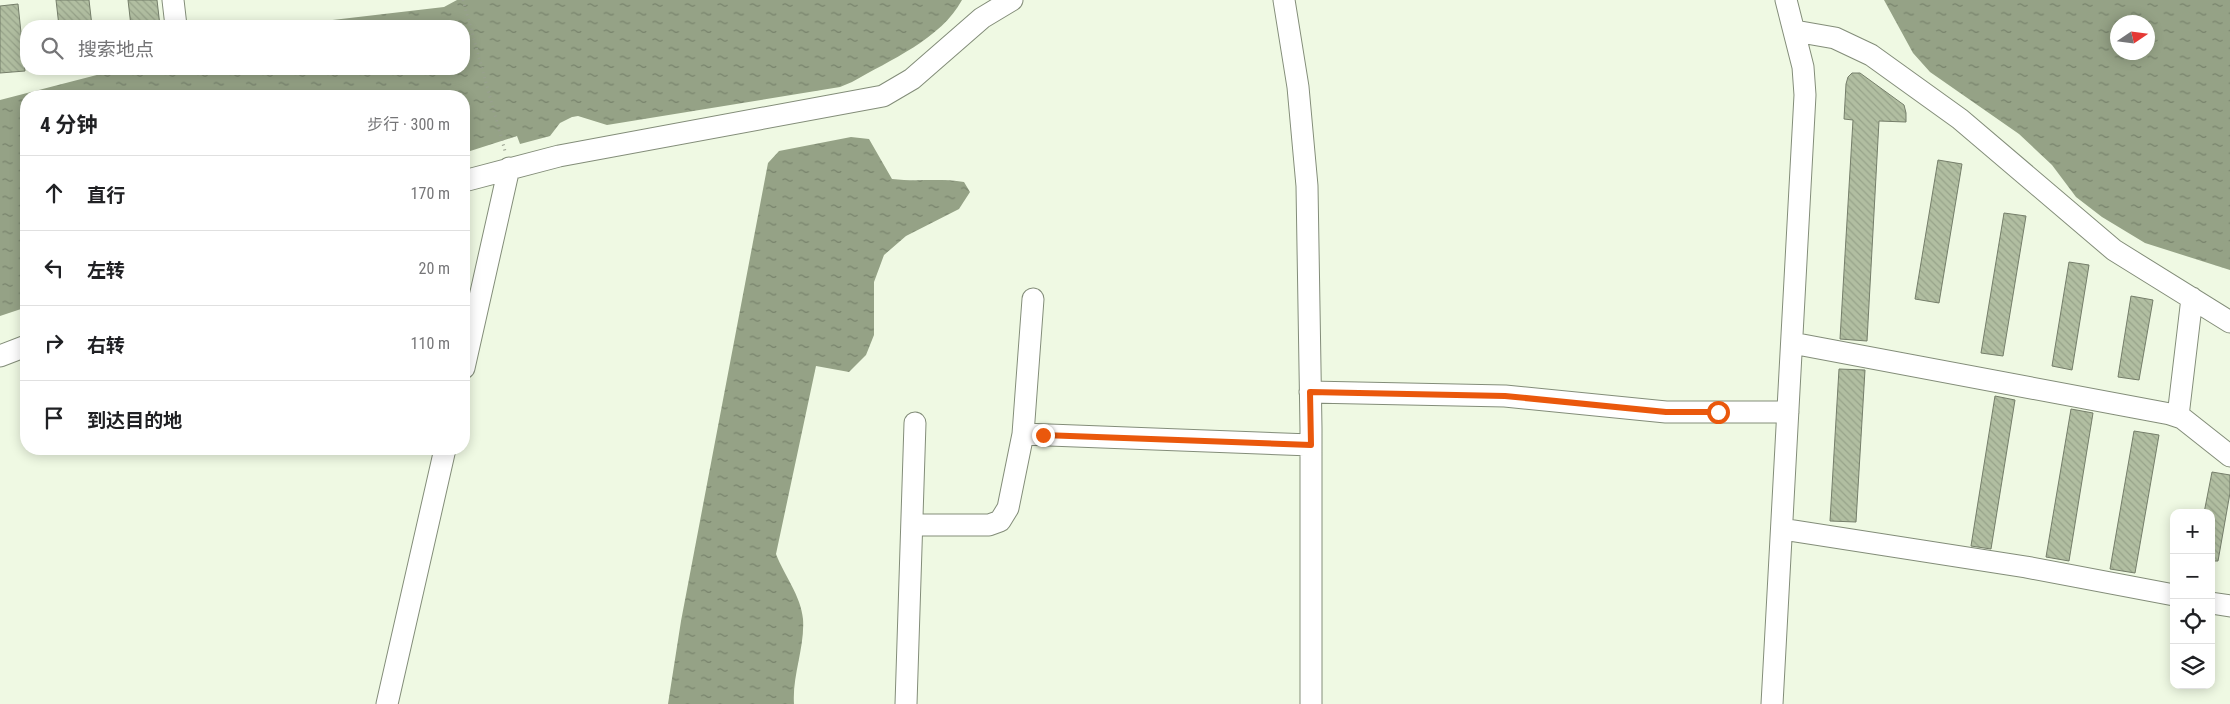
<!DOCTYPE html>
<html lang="zh">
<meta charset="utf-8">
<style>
body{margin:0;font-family:"Roboto Condensed","Noto Sans SC",sans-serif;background:#f2f2f2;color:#202124}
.controls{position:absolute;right:15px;bottom:15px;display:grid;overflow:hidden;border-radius:10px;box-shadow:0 2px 12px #0003}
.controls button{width:45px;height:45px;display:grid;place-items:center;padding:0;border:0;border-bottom:1px solid #e0e0e0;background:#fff;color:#202124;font:25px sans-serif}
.compass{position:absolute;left:2110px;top:15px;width:45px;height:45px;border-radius:50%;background:#fff;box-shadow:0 2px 12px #0003;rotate:77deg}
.stop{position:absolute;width:15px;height:15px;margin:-11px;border:4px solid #ea580c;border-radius:50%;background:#fff}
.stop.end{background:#ea580c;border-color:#fff;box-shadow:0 1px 5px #0008}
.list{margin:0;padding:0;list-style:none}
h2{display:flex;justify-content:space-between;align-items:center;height:65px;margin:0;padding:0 20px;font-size:21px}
h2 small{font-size:16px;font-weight:400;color:#757577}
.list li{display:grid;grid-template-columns:32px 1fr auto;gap:15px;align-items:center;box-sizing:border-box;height:75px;padding:0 20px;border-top:1px solid #e0e0e0}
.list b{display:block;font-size:19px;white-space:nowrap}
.list em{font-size:16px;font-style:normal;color:#757577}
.icon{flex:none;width:28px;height:28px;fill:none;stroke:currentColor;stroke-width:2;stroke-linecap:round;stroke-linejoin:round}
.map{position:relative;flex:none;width:2230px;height:704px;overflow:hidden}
.search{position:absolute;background:#fff;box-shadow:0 2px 12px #0003;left:20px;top:20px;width:450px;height:55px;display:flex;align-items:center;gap:12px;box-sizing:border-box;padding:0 18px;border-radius:20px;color:#757577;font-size:19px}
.panel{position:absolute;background:#fff;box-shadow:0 2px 12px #0003;left:20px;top:90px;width:450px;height:365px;border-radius:20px}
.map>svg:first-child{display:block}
.water{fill:url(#water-ripples);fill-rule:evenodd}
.building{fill:url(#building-back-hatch);stroke:#757e6a}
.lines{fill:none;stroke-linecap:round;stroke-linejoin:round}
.minor-casing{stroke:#838d79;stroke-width:23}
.path{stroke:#99a090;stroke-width:3;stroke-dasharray:1 4;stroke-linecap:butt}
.minor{stroke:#fff;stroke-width:21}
.route{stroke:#ea580c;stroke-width:6}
</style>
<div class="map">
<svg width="2230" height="704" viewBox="0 0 2230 704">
<defs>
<pattern id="water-ripples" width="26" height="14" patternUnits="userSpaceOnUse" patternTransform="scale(1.25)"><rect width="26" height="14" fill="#95a286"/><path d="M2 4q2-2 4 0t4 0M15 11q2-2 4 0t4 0" fill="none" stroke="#78836c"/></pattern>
<pattern id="building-back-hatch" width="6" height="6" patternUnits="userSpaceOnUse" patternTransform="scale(1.25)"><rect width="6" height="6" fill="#b1bea1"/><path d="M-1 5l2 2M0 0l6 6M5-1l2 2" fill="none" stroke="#97a38a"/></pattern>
</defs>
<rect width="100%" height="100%" fill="#eff9e3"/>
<!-- water -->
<path class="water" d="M457,0H962C941,39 890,60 852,82L840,87L607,125L578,116L572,117L560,123L550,136L520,144L517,136L464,153V96H26V302L21,309L0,316V100L120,69H464V26H281L444,7Z
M1884,0H2230V270L2145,243L2102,217L2076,197L2052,165L2019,134L1930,72L1913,53ZM2118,22H2148V52H2118Z
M851,137L869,139L892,179C916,182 940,178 964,182L970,192L959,209L906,236L884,255L874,282V335L866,355L849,372L816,366L776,554C784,575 801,596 803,619C805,647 792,676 794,704H668L681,621L768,163L779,151Z"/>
<!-- building -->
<path class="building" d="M56,0H89L92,26H59Z
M128,0H157L160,26H131Z
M18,4L25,71L0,73V6Z
M1852,73H1860L1904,105L1906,113V122L1879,121L1867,341L1840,339L1853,120L1844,119L1846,84L1848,77Z
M1938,160L1962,164L1939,303L1915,299Z
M2004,213L2026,216L2003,356L1981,353Z
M2069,262L2089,265L2072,370L2052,366Z
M2131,296L2153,300L2139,380L2118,377Z
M1839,369L1865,370L1856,522L1830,521Z
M1995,396L2015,400L1991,549L1971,546Z
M2071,409L2093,413L2069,561L2046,557Z
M2134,431L2159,435L2135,573L2110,569Z
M2212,472L2230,475V493L2218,561H2211V513H2204Z"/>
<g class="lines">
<defs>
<path id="minor" d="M173,0L176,26
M1284,0L1298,87L1307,186L1311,428V704
M1795,31L1835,38L1871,55L1960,119L2114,250L2230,322
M464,181L559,156L883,96L912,79L982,18L1012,0
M1033,299L1023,434L1311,445
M1792,343L2170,414L2182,418L2230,456
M0,356L26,346
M464,368L509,168
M1310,392L1505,396L1666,412H1788
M2178,416L2192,298
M912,525H989L1000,521L1008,508L1023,434
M1782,529L2026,567L2174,595
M2211,603L2230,606
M387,704L445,449
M906,704L915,423
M1772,704L1805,95L1803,67L1786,0"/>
</defs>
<!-- minor casing -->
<use href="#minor" class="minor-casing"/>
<!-- path -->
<path class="path" d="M463,0L505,151"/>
<!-- minor -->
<use href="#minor" class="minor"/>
</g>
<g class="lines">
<!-- route -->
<path class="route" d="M1043,435L1311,445L1310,392L1505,396L1666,412H1718"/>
</g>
</svg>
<div class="controls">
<button>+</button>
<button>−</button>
<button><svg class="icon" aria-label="locate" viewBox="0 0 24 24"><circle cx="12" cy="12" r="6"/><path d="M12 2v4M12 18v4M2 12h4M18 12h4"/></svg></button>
<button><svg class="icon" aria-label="layers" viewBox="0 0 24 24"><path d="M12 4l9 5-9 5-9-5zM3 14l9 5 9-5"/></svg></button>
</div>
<svg class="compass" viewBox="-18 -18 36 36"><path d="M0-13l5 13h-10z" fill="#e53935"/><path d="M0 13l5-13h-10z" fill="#757577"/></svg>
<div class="stop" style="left:1718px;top:412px"></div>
<div class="stop end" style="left:1043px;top:435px"></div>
<div class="search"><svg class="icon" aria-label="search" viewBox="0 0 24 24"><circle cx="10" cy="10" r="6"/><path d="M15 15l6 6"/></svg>搜索地点</div>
<section class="panel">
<h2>4 分钟<small>步行 · 300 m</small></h2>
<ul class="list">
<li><svg class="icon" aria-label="ahead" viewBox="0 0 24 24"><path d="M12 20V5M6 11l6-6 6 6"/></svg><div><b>直行</b></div><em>170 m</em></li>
<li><svg class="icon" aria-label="left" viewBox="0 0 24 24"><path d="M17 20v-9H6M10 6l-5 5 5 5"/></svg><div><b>左转</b></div><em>20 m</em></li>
<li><svg class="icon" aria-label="right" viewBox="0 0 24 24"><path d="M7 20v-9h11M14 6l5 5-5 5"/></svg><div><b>右转</b></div><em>110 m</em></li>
<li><svg class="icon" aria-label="arrive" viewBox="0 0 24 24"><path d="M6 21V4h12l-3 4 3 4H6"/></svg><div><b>到达目的地</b></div></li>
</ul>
</section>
</div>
